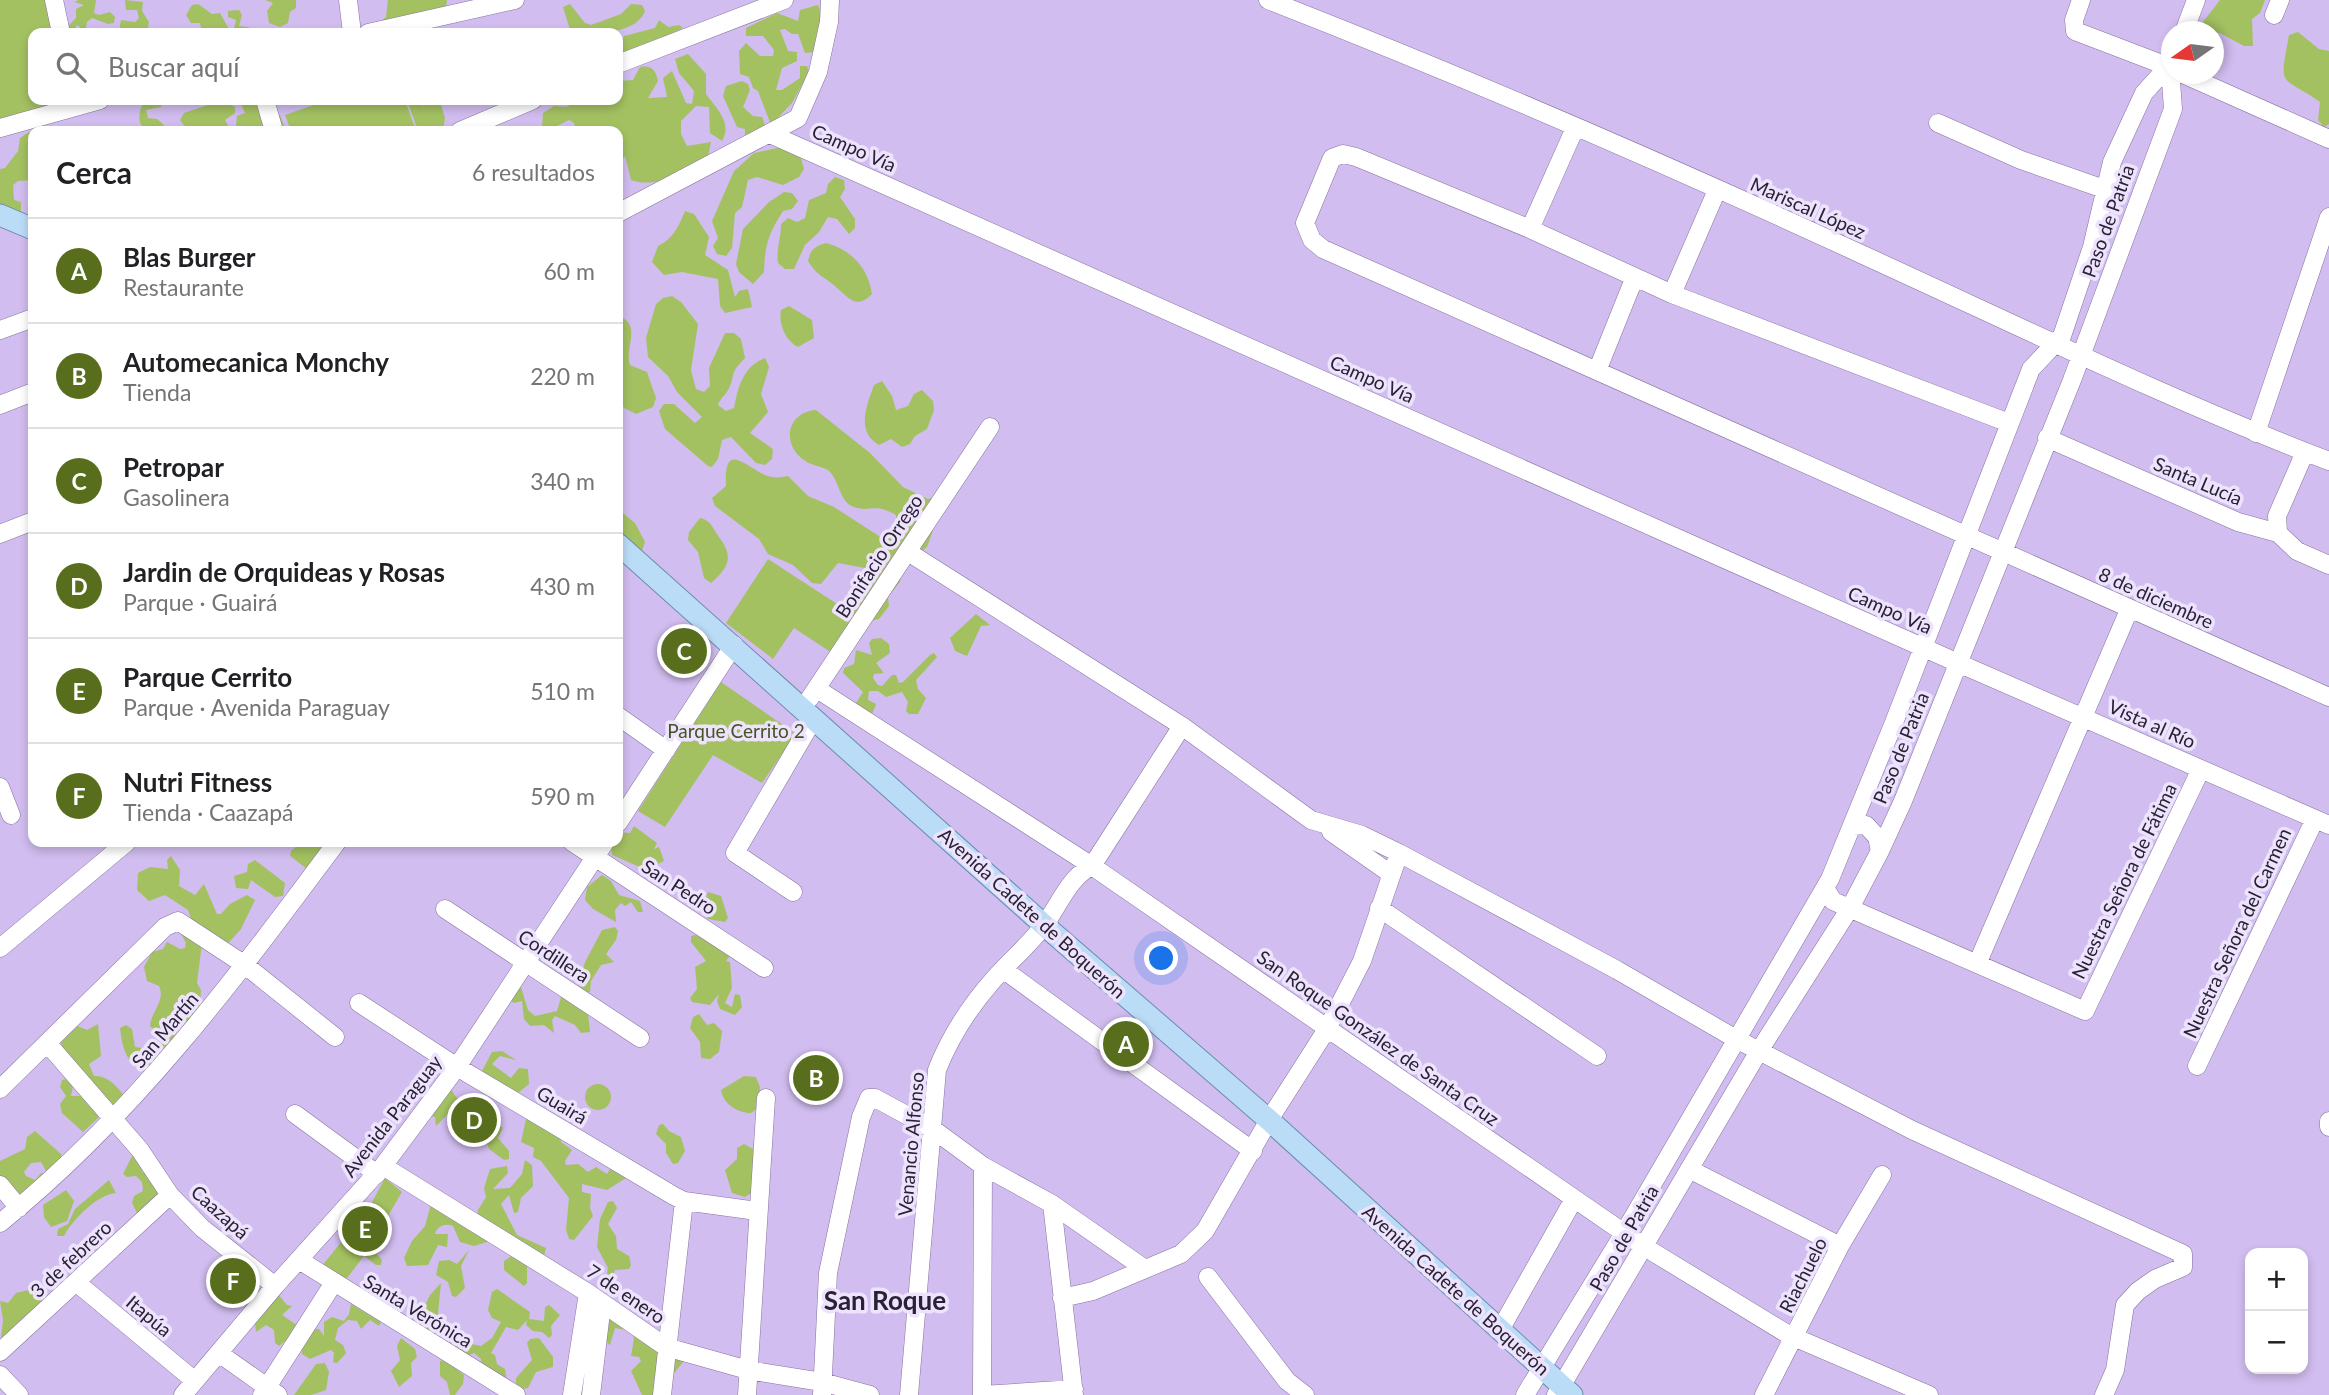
<!DOCTYPE html>
<html lang="es">
<meta charset="utf-8">
<style>
body{margin:0;font-family:Lato,sans-serif;background:#f2f2f2;color:#202124}
.controls{position:absolute;right:21px;bottom:21px;display:grid;overflow:hidden;border-radius:14px;box-shadow:0 4px 10px #0003}
.controls button{width:63px;height:63px;display:grid;place-items:center;padding:0;border:0;border-bottom:2px solid #e0e0e0;background:#fff;color:#202124;font:35px sans-serif}
.compass{position:absolute;left:2161px;top:21px;width:63px;height:63px;border-radius:50%;background:#fff;box-shadow:0 4px 10px #0003;rotate:256deg}
.you{position:absolute;left:1162px;top:959px;width:24px;height:24px;margin:-18px;border:5px solid #fff;border-radius:50%;background:#1a73e8;box-shadow:0 0 0 10px #1a73e833}
.badge{display:grid;place-items:center;width:46px;height:46px;border-radius:50%;background:#586e1d;color:#fff;font-size:23px;font-weight:700}
.pin{position:absolute;translate:-50% -50%;border:4px solid #fff;box-shadow:0 2px 7px #0006}
.list{margin:0;padding:0;list-style:none}
h2{display:flex;justify-content:space-between;align-items:center;height:91px;margin:0;padding:0 28px;font-size:30px}
h2 small{font-size:23px;font-weight:400;color:#757577}
.list li{display:grid;grid-template-columns:46px 1fr auto;gap:21px;align-items:center;box-sizing:border-box;height:105px;padding:0 28px;border-top:2px solid #e0e0e0}
.list b{display:block;font-size:26px;white-space:nowrap}
.list p{margin:0;font-size:23px;white-space:nowrap;color:#757577}
.list em{font-size:23px;font-style:normal;color:#757577}
.icon{flex:none;width:38px;height:38px;fill:none;stroke:currentColor;stroke-width:2;stroke-linecap:round;stroke-linejoin:round}
.map{position:relative;flex:none;width:2329px;height:1395px;overflow:hidden}
.search{position:absolute;background:#fff;box-shadow:0 4px 10px #0003;left:28px;top:28px;width:595px;height:77px;display:flex;align-items:center;gap:18px;box-sizing:border-box;padding:0 24px;border-radius:14px;color:#757577;font-size:26px}
.panel{position:absolute;background:#fff;box-shadow:0 4px 10px #0003;left:28px;top:126px;width:595px;height:721px;border-radius:14px}
.map>svg:first-child{display:block}
.green{fill:#a4c162}
.lines{fill:none;stroke-linecap:round;stroke-linejoin:round}
.minor-casing{stroke:#8673a1;stroke-width:19}
.major-casing{stroke:#6a8cb0;stroke-width:23}
.minor{stroke:#fff;stroke-width:18}
.major{stroke:#bbdcf7;stroke-width:21}
.labels{text-anchor:middle;stroke-width:7;stroke-linejoin:round;paint-order:stroke}
.street-label{font-size:19px;fill:#292134;stroke:#ede3fd}
.park-label{font-size:19px;fill:#465425;stroke:#ede3fd}
.district-label{font-size:26px;font-weight:bold;fill:#292134;stroke:#ede3fd}
</style>
<div class="map">
<svg width="2329" height="1395" viewBox="0 0 2329 1395">
<rect width="100%" height="100%" fill="#d1bdef"/>
<!-- green -->
<path class="green" d="M0,0H47L54,33H33V100L67,101L0,120Z
M79,0H96L94,13L99,15L110,12L115,17L114,23L108,24L92,18L87,22L85,33H80V27L76,25V33H69L67,27L76,18V9L84,5L74,2Z
M125,0L143,2L142,11L149,22L147,33L119,31L121,20L135,22L139,18L137,10H126Z
M265,0H296V8L290,12L288,23L280,27L269,23L267,11L273,3Z
M388,0H447L446,7L424,14L418,13L413,17L381,21L386,17Z
M2220,0H2265L2260,13L2252,19L2253,46H2244L2220,33L2196,31Z
M198,4L212,14L220,13L230,31L234,28L236,20L228,17V11L239,10L242,15L239,26L249,27L248,33H202L200,23H191L186,15L192,5Z
M570,4L585,23L591,25L621,14L631,4L642,5L645,11C635,36 594,33 571,33L563,7Z
M818,5L823,17L814,52L805,53L798,34H792L785,29L780,30L788,51L797,52V61L782,68L776,90H782L800,78V66H807L809,72L792,103L771,125L758,91L753,88L749,77L740,74L739,51L746,43L760,56H773L774,50L763,36H746V28L777,13L798,21L800,10Z
M659,20L668,27L679,25L683,28L618,61V48L624,36L655,28Z
M2298,32L2319,49L2329,51V124L2324,127L2318,120L2320,102C2280,74 2279,90 2289,35Z
M688,54L706,74V94C716,108 733,123 722,141L710,133L709,107L696,106L681,121V134L687,146L711,142L707,161C684,172 657,189 631,180L625,156L618,166V131H576L574,123L569,120L547,131L542,126L543,113L554,106L566,107L582,100H618V81L633,80L640,67C651,65 656,70 658,81L648,98L667,97L663,78L672,71L686,103L692,104L694,91L679,73L675,59Z
M742,81L748,84L750,90L743,107L753,116L762,117L767,130L745,137V129L737,127L723,96L726,86Z
M145,100H163L161,107L146,110L148,118L157,119L164,125V131H145C136,121 139,110 145,100Z
M239,100L256,103L259,100L280,115L286,131H243L236,126L237,116L245,113Z
M328,100H405L416,131H291L285,115Z
M407,100H425L423,106L435,102L441,105L445,118L443,131H418Z
M229,104L235,107V113L225,120L231,131H188L180,120L184,113L208,105Z
M29,132L33,137V180L18,181L13,185L14,200L21,202V215H0V169L5,168L18,151L20,138Z
M792,145L799,151L804,169L799,177L783,185L757,177L748,180L742,207L735,213L732,248L726,256L717,254L713,246L718,238L712,221L734,171L754,153Z
M835,177L844,180L845,189L840,197L855,219V228L849,234L837,219L828,217L819,232L805,245L794,269H785L778,263C776,250 781,238 781,224L788,218L797,222L805,218L809,200L826,193L828,184Z
M784,192L792,193L798,201L792,209L783,211C768,235 765,244 764,272L753,284L739,272L736,264L743,229L769,202Z
M685,211L694,214L709,237L705,255L728,270L735,297L739,291L748,289L752,307L725,313L720,306L718,279L682,272L664,275L652,262L658,246C673,239 679,226 685,211Z
M826,243C852,250 868,268 872,294C856,310 849,298 836,287C824,276 818,277 808,261C810,250 815,246 826,243Z
M672,296L681,302L698,324L691,370L696,389L704,392L710,386L709,368L725,333H734L741,339L745,358C727,376 737,374 728,390C725,396 721,397 718,405L726,411L734,408C738,387 743,366 765,358L769,367L761,394L768,412L750,433L773,449L772,459L765,465L756,463L731,437L722,440L718,459L712,467L708,466L665,429L659,411L664,404H674L695,423L702,417L677,392L668,376L648,357L646,338L656,304L663,298Z
M789,306L812,320L814,338L798,347C786,341 778,324 781,310Z
M618,316C643,324 624,347 630,365L647,372L656,398L653,407L636,414L624,408L618,397Z
M882,381L892,396L896,410L908,406L914,394L922,390L933,401L934,410L927,429L915,436L910,444L902,447L891,439L879,445C856,432 866,407 874,385Z
M816,410L870,453L903,487L928,499L937,496L943,503L927,547L904,564L900,582L888,597L889,606L879,619L862,623L835,655L794,628L773,659L726,623L768,559L851,613L856,591L871,579V574L865,568L838,563L821,584L812,583L793,565L768,554L759,539L715,506L712,498L726,486C723,434 751,474 772,477C777,478 783,477 788,476L808,496L834,507L882,538H891L898,533L896,515C873,502 871,513 854,507C840,503 839,480 829,471C823,466 811,466 804,460C781,444 787,412 816,410Z
M618,509L635,523L645,542L642,551L638,553L618,535Z
M700,518C711,520 713,529 719,537C734,557 729,567 711,583L704,578L698,552L688,540L689,532Z
M976,614L990,625L981,626L967,656L955,651L950,638Z
M881,638L889,644L890,653L876,663L884,673L874,674L873,678L878,685L882,686L892,675H896L899,683L903,682L930,655L934,653L937,657L916,680L918,689L926,698L918,714H909L906,711L908,702L902,692L886,697L878,691H869L868,700L876,704L873,712L866,718L853,708L863,692L843,673L844,668L854,664L856,650L872,655L869,643L872,639Z
M721,682L796,734L762,783L713,755L665,827L638,811Z
M634,826L657,843L654,849L659,847L664,861L658,864L650,856L642,868L612,855L611,842H618V832L630,833Z
M291,842H328L307,869L290,856L291,851L296,847Z
M171,856L180,870L179,886L195,895L204,884L217,914H221L230,904L247,895L255,900L241,929L223,949L195,930L188,910L165,895L149,901L137,890L138,873L150,867L168,869L167,860Z
M255,860L285,883L283,896L275,897L251,880L248,889L236,888L234,876L247,872L248,864Z
M602,875L611,881L619,895L640,901L643,912H638L631,902L625,906L621,903L615,910L616,922L593,909L585,900L587,887Z
M708,892L721,896L728,918L725,922L708,919L703,906Z
M615,927L618,931L616,940L606,954L614,962L601,965L591,981L590,992H584L579,984L585,962L602,930Z
M181,934L202,943L197,983L201,990L200,1008L187,1025L171,1015L167,1016L166,1023L181,1036L162,1055V1038L150,1026C151,1011 166,1001 159,986L147,981L144,967L152,952L163,949L167,942L180,949L185,948L186,943Z
M695,935L732,953L726,961L730,962L732,988L725,1003L732,1007L735,994L740,995L742,1007L735,1015L720,1009L717,1001L719,994L710,1005L692,1002L690,998L697,989L695,967L706,961L691,942V936Z
M520,984L528,1010L535,1016L557,1011L562,994L587,1004L590,1032L581,1033L575,1025L555,1016L552,1020L554,1033L544,1025L530,1026L524,1019L522,1001L514,1003L510,1000Z
M699,1014L707,1025L714,1023L722,1031L719,1052L710,1059L701,1058L700,1042L690,1028L693,1017Z
M73,1024L87,1030L98,1024L101,1056L89,1064L94,1076C107,1075 119,1087 125,1098L116,1112L64,1054L59,1034Z
M126,1025L132,1029L135,1047L155,1050L160,1055L144,1072C126,1064 122,1046 120,1028Z
M502,1051L516,1060L500,1056L492,1064L511,1078L519,1068L528,1069L529,1084L518,1093L484,1076L482,1071L492,1052Z
M744,1076L756,1077L760,1087L758,1108L751,1113C738,1113 723,1104 721,1090Z
M67,1079L73,1086L71,1096H84L99,1117L83,1132L62,1113L60,1104L66,1096L60,1087L62,1080Z
M585 1097a13 13 0 1 1 26 0a13 13 0 1 1-26 0Z
M449,1086L456,1097L503,1128L498,1138L509,1151V1159L504,1160L489,1149L487,1143L448,1114L436,1126L435,1117L431,1116Z
M526,1119L543,1127L559,1129L561,1142L572,1150L565,1161L566,1165L578,1164L588,1172L596,1167L607,1174L614,1162L628,1174L626,1178L607,1190L582,1184V1192L591,1194L590,1208L593,1216L574,1240L569,1239L566,1230L569,1198L541,1161L533,1157L534,1148L521,1142Z
M663,1124L669,1131L681,1137L685,1151L678,1163L673,1164L666,1153V1144L656,1134L659,1125Z
M35,1131L61,1154L66,1174L63,1181L47,1173L41,1162L31,1163L24,1172L26,1176L35,1180L41,1173L46,1174L20,1199L0,1184V1161L25,1149L27,1137Z
M744,1144L753,1149L757,1163L754,1191L745,1197L732,1193L725,1170L737,1159V1148Z
M132,1156L141,1164L142,1172L147,1174L161,1192L137,1213L132,1203L134,1196L143,1191L142,1182L136,1176L127,1177L123,1174Z
M525,1160L532,1165L533,1186L521,1198L518,1212L514,1213L509,1195L501,1204L517,1235L546,1248L544,1256L527,1265V1283L524,1286L504,1270V1261L516,1253L477,1219L478,1210L486,1197L484,1188L490,1169L507,1166L508,1173L493,1189L510,1188L522,1174Z
M385,1178L402,1192L378,1233L383,1243L376,1248L372,1243L370,1246L382,1260L381,1265H376L364,1256L344,1282L321,1267L363,1215L360,1203L365,1202L370,1206Z
M109,1180L116,1193C98,1194 72,1220 64,1236H57L58,1229L68,1224L75,1209Z
M66,1190L74,1201L67,1221L51,1227L44,1217L43,1205Z
M613,1201L617,1208L608,1224L616,1236L617,1249L629,1256L631,1265L629,1269L615,1270L608,1291L604,1292L608,1268L597,1247L600,1219L608,1202Z
M431,1204L487,1238V1242L474,1246L460,1242L453,1226C446,1223 437,1226 435,1234H448L447,1247L438,1245L428,1265L407,1266L404,1258L412,1241L425,1226Z
M469,1250L461,1266L465,1288L456,1297L452,1296L448,1282L436,1275L439,1261L449,1260L457,1264Z
M441,1283L436,1333L418,1326V1321L430,1295Z
M36,1288L46,1293L47,1302L0,1347L3,1320L0,1301L8,1303L16,1293Z
M497,1289L530,1312L529,1319L544,1321L545,1307L549,1305L560,1315L551,1326L552,1335L549,1338L542,1332L533,1331L526,1325L527,1320L518,1330L506,1327L491,1353L495,1355L497,1364L505,1369L507,1382L482,1368L481,1359L474,1353L450,1364L464,1375L463,1384L455,1395H450L447,1382L440,1376V1361L449,1359L451,1341L456,1340L459,1346L467,1343L481,1346L492,1338L501,1322L492,1318L488,1310L492,1292Z
M278,1294L287,1305L292,1306L282,1315L301,1328L279,1346L275,1343L274,1330L266,1325L256,1332L255,1323Z
M351,1304L381,1322L379,1326L370,1320L361,1329L357,1321L348,1320L338,1328L335,1340L343,1345L346,1353L337,1363L333,1362L334,1353L331,1350L310,1359L302,1354V1345L315,1329H319L324,1336V1322L332,1317L344,1321L349,1314Z
M611,1314L687,1357L657,1395H642L631,1371L641,1361L639,1357L631,1356L634,1339L632,1331L615,1328L610,1345L606,1342L602,1324Z
M401,1338L415,1349L417,1357L411,1363L412,1376L399,1387L391,1371L400,1360L397,1346Z
M539,1338L553,1357V1367L536,1372L528,1388L519,1390L516,1388V1378L532,1360L527,1343L530,1339Z
M325,1363L329,1372L326,1390L311,1395H294L316,1364Z"/>
<g class="lines">
<defs>
<path id="minor" d="M54,0L61,33
M348,0L352,33
M1268,0C1468,78 1666,164 1861,254C2017,325 2169,400 2329,461
M2081,0L2074,20L2075,31L2172,68
M2274,15L2280,0
M2184,32L2196,0
M368,33L515,0
M618,64L784,0
M2183,74L2329,139
M265,100L274,131
M1938,123L2021,160L2104,189
M0,128L100,100
M460,131L533,100
M770,134L1958,663L2329,825
M618,213L798,118L818,72L829,22L830,0
M1530,229L1575,128
M1672,294L1717,190
M0,330L33,318
M1597,371L1634,279
M0,405L33,392
M2009,423L1672,294L1530,229L1356,157L1343,154L1332,158L1305,223L1312,240L1323,249L2329,697
M2256,433L2329,217
M2047,438L2238,522L2278,533L2297,551L2329,565
M2278,533L2277,516L2305,452
M0,534L33,521
M908,552L1182,726L1311,820L1362,835L1399,853L1617,970L1736,1039L1912,1130L2183,1254V1267L2155,1279L2138,1291L2125,1305L2115,1370L2104,1395
M817,689L1092,866L1643,1246L1789,1335L1929,1395
M810,698L990,427
M618,716L666,750
M0,787L11,815
M618,823L734,645
M1853,826L1866,825L1877,837L1880,851
M1331,832L1391,874
M572,842L764,968
M1825,888L1833,901L2085,1011L2201,769
M793,892L735,853L814,718
M1379,908L1597,1056
M445,909L640,1038
M0,948L127,842
M1978,962L2129,610
M1004,970L1253,1151
M359,1003L457,1067L674,1196L684,1201L757,1211
M47,1043L140,1150L170,1195L202,1228L275,1286
M2197,1066L2315,819
M0,1089L165,927L178,921L245,965L335,1037
M295,1114L377,1174
M2329,1121V1127
M383,1166L588,1293L666,1347L748,1370L822,1382L870,1395
M1689,1169L1840,1246
M0,1185L19,1208
M1052,1204L1074,1395
M0,1223C134,1115 235,979 337,842
M299,1260L516,1395
M1208,1277L1287,1381L1305,1395
M77,1283L195,1381
M1062,1298L1093,1291L1181,1254L1205,1231L1269,1120L1327,1029L1362,961L1399,853
M1500,1330L1574,1199
M0,1352L170,1195
M220,1354L278,1395
M0,1375L19,1395
M183,1395L275,1286L383,1166L457,1067L605,842
M262,1395L333,1284
M572,1395L588,1293
M591,1395L602,1304
M662,1395L684,1201
M747,1395L766,1098
M822,1395L828,1273L861,1117L869,1098H875L934,1130L983,1166L1052,1204L1145,1269
M909,1395L937,1070C950,1037 970,1006 994,979C1010,961 1030,944 1045,924C1059,905 1070,876 1092,866L1182,726
M982,1395L983,1166
M982,1395L1074,1389
M1525,1395L1624,1233L1830,879L1893,725L2031,369L2062,336L2092,247L2112,162L2144,93L2172,62
M1556,1395L1759,1051L1850,908L1880,851L1903,801L2072,380L2173,109L2170,67
M1764,1395L1840,1246L1882,1175"/>
<path id="major" d="M0,215L33,229
M618,544L1044,925L1269,1120L1572,1395"/>
</defs>
<!-- minor casing -->
<use href="#minor" class="minor-casing"/>
<!-- major casing -->
<use href="#major" class="major-casing"/>
<!-- minor -->
<use href="#minor" class="minor"/>
<!-- major -->
<use href="#major" class="major"/>
</g>
<g class="labels">
<!-- street labels -->
<g class="street-label">
<text transform="translate(854 148) rotate(24)" y="7">Campo Vía</text>
<text transform="translate(1808 208) rotate(24)" y="7">Mariscal López</text>
<text transform="translate(2108 221) rotate(-70)" y="7">Paso de Patria</text>
<text transform="translate(1372 379) rotate(24)" y="7">Campo Vía</text>
<text transform="translate(2198 481) rotate(23)" y="7">Santa Lucía</text>
<text transform="translate(879 556) rotate(-57)" y="7">Bonifacio Orrego</text>
<text transform="translate(2156 598) rotate(24)" y="7">8 de diciembre</text>
<text transform="translate(1890 610) rotate(24)" y="7">Campo Vía</text>
<text transform="translate(2152 724) rotate(24)" y="7">Vista al Río</text>
<text transform="translate(1901 748) rotate(-68)" y="7">Paso de Patria</text>
<text transform="translate(2124 881) rotate(-64)" y="7">Nuestra Señora de Fátima</text>
<text transform="translate(679 887) rotate(33)" y="7">San Pedro</text>
<text transform="translate(1032 913) rotate(42)" y="7">Avenida Cadete de Boquerón</text>
<text transform="translate(2237 933) rotate(-65)" y="7">Nuestra Señora del Carmen</text>
<text transform="translate(554 956) rotate(33)" y="7">Cordillera</text>
<text transform="translate(165 1030) rotate(-50)" y="7">San Martín</text>
<text transform="translate(1378 1038) rotate(35)" y="7">San Roque González de Santa Cruz</text>
<text transform="translate(562 1105) rotate(31)" y="7">Guairá</text>
<text transform="translate(392 1116) rotate(-52)" y="7">Avenida Paraguay</text>
<text transform="translate(911 1144) rotate(-85)" y="7">Venancio Alfonso</text>
<text transform="translate(220 1212) rotate(42)" y="7">Caazapá</text>
<text transform="translate(1624 1238) rotate(-60)" y="7">Paso de Patria</text>
<text transform="translate(71 1259) rotate(-43)" y="7">3 de febrero</text>
<text transform="translate(1803 1275) rotate(-63)" y="7">Riachuelo</text>
<text transform="translate(1456 1290) rotate(42)" y="7">Avenida Cadete de Boquerón</text>
<text transform="translate(626 1294) rotate(34)" y="7">7 de enero</text>
<text transform="translate(418 1311) rotate(31)" y="7">Santa Verónica</text>
<text transform="translate(149 1316) rotate(40)" y="7">Itapúa</text>
</g>
<!-- park labels -->
<g class="park-label">
<text x="736" y="738">Parque Cerrito 2</text>
</g>
<!-- district labels -->
<g class="district-label">
<text x="885" y="1310">San Roque</text>
</g>
</g>
</svg>
<div class="controls">
<button>+</button>
<button>−</button>
</div>
<svg class="compass" viewBox="-18 -18 36 36"><path d="M0-13l5 13h-10z" fill="#e53935"/><path d="M0 13l5-13h-10z" fill="#757577"/></svg>
<div class="you"></div>
<div class="pin badge" style="left:1126px;top:1044px">A</div>
<div class="pin badge" style="left:816px;top:1078px">B</div>
<div class="pin badge" style="left:684px;top:651px">C</div>
<div class="pin badge" style="left:474px;top:1120px">D</div>
<div class="pin badge" style="left:365px;top:1229px">E</div>
<div class="pin badge" style="left:233px;top:1281px">F</div>
<div class="search"><svg class="icon" aria-label="search" viewBox="0 0 24 24"><circle cx="10" cy="10" r="6"/><path d="M15 15l6 6"/></svg>Buscar aquí</div>
<section class="panel">
<h2>Cerca<small>6 resultados</small></h2>
<ul class="list">
<li><span class="badge">A</span><div><b>Blas Burger</b><p>Restaurante</p></div><em>60 m</em></li>
<li><span class="badge">B</span><div><b>Automecanica Monchy</b><p>Tienda</p></div><em>220 m</em></li>
<li><span class="badge">C</span><div><b>Petropar</b><p>Gasolinera</p></div><em>340 m</em></li>
<li><span class="badge">D</span><div><b>Jardin de Orquideas y Rosas</b><p>Parque · Guairá</p></div><em>430 m</em></li>
<li><span class="badge">E</span><div><b>Parque Cerrito</b><p>Parque · Avenida Paraguay</p></div><em>510 m</em></li>
<li><span class="badge">F</span><div><b>Nutri Fitness</b><p>Tienda · Caazapá</p></div><em>590 m</em></li>
</ul>
</section>
</div>
